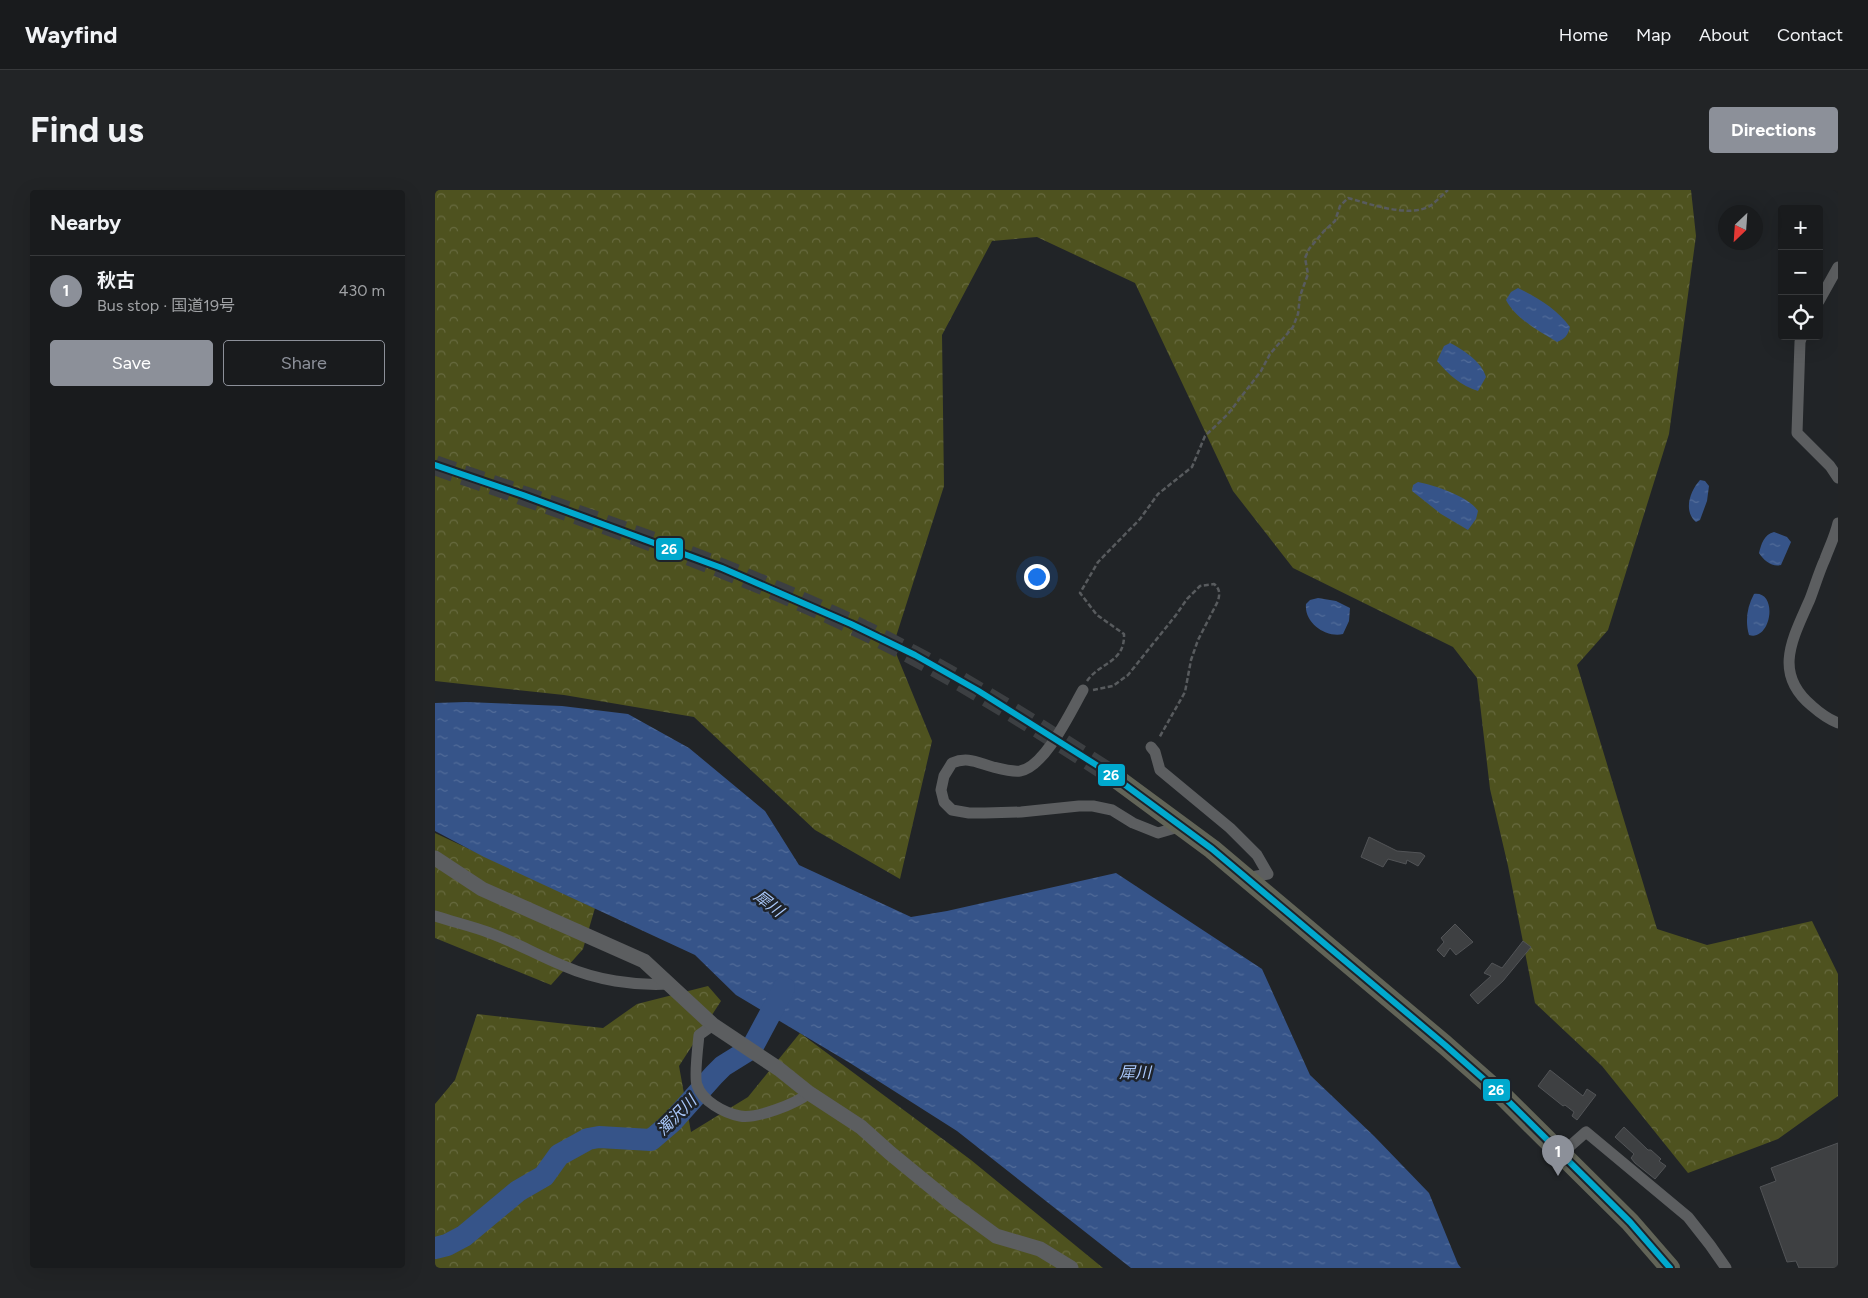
<!DOCTYPE html>
<meta charset="utf-8">
<style>
body{margin:0;font-family:Figtree,"Noto Sans JP",sans-serif;background:#222426;color:#f1f3f6}
.controls{position:absolute;right:15px;top:15px;display:grid;overflow:hidden;border-radius:5px;box-shadow:0 5px 20px #0002}
.controls button{width:45px;height:45px;display:grid;place-items:center;padding:0;border:0;border-bottom:1px solid #37393b;background:#191b1d;color:#f1f3f6;font:25px sans-serif}
.compass{position:absolute;left:1283px;top:15px;width:45px;height:45px;border-radius:50%;background:#191b1d;box-shadow:0 5px 20px #0002;rotate:205deg}
.you{position:absolute;left:601px;top:386px;width:18px;height:18px;margin:-12px;border:4px solid #fff;border-radius:50%;background:#1a73e8;box-shadow:0 0 0 8px #1a73e833}
.badge{display:grid;place-items:center;width:32px;height:32px;border-radius:50%;background:#8c9099;color:#fff;font-size:16px;font-weight:700}
.pin{position:absolute;translate:-50% -41px;filter:drop-shadow(0 1px 2px #0008)}
.pin::after{content:'';position:absolute;top:26px;width:18px;height:15px;background:inherit;clip-path:polygon(0 0,100% 0,50% 100%)}
.list{margin:0;padding:0;list-style:none}
h2{display:flex;justify-content:space-between;align-items:center;height:65px;margin:0;padding:0 20px;font-size:21px}
h2 small{font-size:16px;font-weight:400;color:#9fa1a4}
.list li{display:grid;grid-template-columns:32px 1fr auto;gap:15px;align-items:center;box-sizing:border-box;height:70px;padding:0 20px;border-top:1px solid #37393b}
.list b{display:block;font-size:19px;white-space:nowrap}
.list p{margin:0;font-size:16px;white-space:nowrap;color:#9fa1a4}
.list em{font-size:16px;font-style:normal;color:#9fa1a4}
.actions{display:flex;gap:10px;padding:15px 20px}
.actions a{flex:1;padding:11px 0;border:1px solid #8c9099;border-radius:5px;text-align:center;font-size:18px;color:#8c9099}
.actions .main{background:#8c9099;color:#fff}
.icon{flex:none;width:28px;height:28px;fill:none;stroke:currentColor;stroke-width:2;stroke-linecap:round;stroke-linejoin:round}
.map{position:relative;flex:none;width:1403px;height:1078px;overflow:hidden;border-radius:5px}
header{display:flex;align-items:center;gap:30px;box-sizing:border-box;height:70px;padding:0 25px;background:#191b1d;border-bottom:1px solid #37393b}
header strong{font-size:24px}
nav{display:flex;gap:28px;margin-inline-start:auto;font-size:18px}
.intro{display:flex;align-items:center;justify-content:space-between;box-sizing:border-box;height:120px;padding:0 30px}
h1{margin:0;font-size:35px}
.button{padding:12px 22px;border-radius:5px;background:#8c9099;color:#fff;font-size:18px;font-weight:700}
main{display:flex;gap:30px;padding:0 30px}
aside{flex:1;background:#191b1d;border-radius:5px;box-shadow:0 5px 20px #0002}
.map>svg:first-child{display:block}
.forest{fill:url(#forest-crowns)}
.water{fill:url(#water-ripples)}
.lines{fill:none;stroke-linecap:round;stroke-linejoin:round}
.river{stroke:#365489;stroke-width:22}
.building{fill:#3e4042;stroke:#525457}
.highway-tunnel{stroke:#3c3f42;stroke-width:20;stroke-dasharray:20 10;stroke-linecap:butt}
.path{stroke:#585b5e;stroke-width:2.5;stroke-dasharray:5 2.5;stroke-linecap:butt}
.street{stroke:#5c5e60;stroke-width:11}
.secondary{stroke:#5c5e60;stroke-width:15}
.highway{stroke:#626457;stroke-width:20}
.bus-1-casing{stroke:#1e232a;stroke-width:10}
.bus-1{stroke:#00a9ce;stroke-width:6}
.labels{text-anchor:middle;stroke-width:5;stroke-linejoin:round;paint-order:stroke}
.water-label{font-size:16px;font-style:italic;fill:#abc9fc;stroke:#1e232a}
.line-badge{stroke:#1e232a;stroke-width:2}
.badge-label{font-size:14px;text-anchor:middle;font-weight:bold;fill:#fff}
</style>
<header>
<strong>Wayfind</strong>
<nav><a>Home</a><a>Map</a><a>About</a><a>Contact</a></nav>
</header>
<div class="intro"><h1>Find us</h1><a class="button">Directions</a></div>
<main>
<aside>
<h2>Nearby<small></small></h2>
<ul class="list">
<li><span class="badge">1</span><div><b>秋古</b><p>Bus stop · 国道19号</p></div><em>430 m</em></li>
</ul>
<div class="actions"><a class="main">Save</a><a>Share</a></div>
</aside>
<div class="map">
<svg width="1403" height="1078" viewBox="0 0 1403 1078">
<defs>
<pattern id="forest-crowns" width="20" height="18" patternUnits="userSpaceOnUse" patternTransform="scale(1.25)"><rect width="20" height="18" fill="#4e521f"/><path d="M2 6a3 3 0 1 1 6 0M12 15a3 3 0 1 1 6 0" fill="none" stroke="#676a3f"/></pattern>
<pattern id="water-ripples" width="26" height="14" patternUnits="userSpaceOnUse" patternTransform="scale(1.25)"><rect width="26" height="14" fill="#365489"/><path d="M2 4q2-2 4 0t4 0M15 11q2-2 4 0t4 0" fill="none" stroke="#526c99"/></pattern>
</defs>
<rect width="100%" height="100%" fill="#212427"/>
<!-- forest -->
<path class="forest" d="M0,0H1256L1261,46L1234,244L1173,440L1142,475L1222,739L1272,755L1377,731L1403,784V906L1343,949L1253,983L1167,876L1100,813L1073,676L1055,599L1042,488L1018,457L858,378L798,301L700,93L602,47L557,51L507,145L509,296L458,456L497,551L465,689L380,640L259,527L129,505L0,491Z
M0,643L160,718L148,759L116,795L0,748Z
M273,796L286,811L244,876L256,942L313,907L365,843L536,970L668,1078H0V914L20,890L42,824L168,838L202,814Z"/>
<!-- water -->
<path class="water" d="M1083,98C1102,107 1123,120 1135,137C1133,145 1130,149 1122,152C1104,141 1081,129 1071,110L1076,102Z
M1015,153C1029,160 1047,172 1051,187L1043,201C1026,196 1013,184 1002,171L1009,156Z
M1265,290L1270,291L1274,296L1272,311L1265,330L1261,332C1248,321 1255,301 1265,290Z
M983,292C999,295 1035,307 1043,321L1041,329L1033,340L1006,324L977,301L978,295Z
M1339,342L1352,347L1356,352L1346,375C1337,377 1329,371 1324,363C1326,355 1329,344 1339,342Z
M1319,404C1344,401 1336,452 1314,445C1310,431 1312,417 1319,404Z
M883,408L901,411L915,418L914,431L908,444C891,448 869,433 871,414L875,410Z
M31,512L127,516L193,524L254,558L330,621L364,675L476,727L512,721L681,683L827,779L875,885L939,946L994,1003L1023,1074L1026,1078H696L522,941L415,873L301,805L260,765L49,667L0,641V513Z"/>
<g class="lines">
<!-- river -->
<path class="river" d="M0,1058L12,1055L29,1046L83,1001L109,986L124,965L153,949L164,947L216,950L237,932L279,885L288,876L317,858L349,798"/>
</g>
<!-- building -->
<path class="building" d="M934,647L962,661L986,663L990,666L983,676L972,670L971,674L953,669L948,677L926,667Z
M1020,734L1038,752L1021,765L1015,758L1009,767L1002,760L1009,752L1006,748Z
M1088,751L1096,757L1068,791L1043,814L1035,805L1056,786L1049,783L1057,773L1067,778Z
M1115,880L1148,906L1152,899L1161,905L1142,930L1137,926L1139,922L1130,915L1128,916L1103,896Z
M1189,937L1213,960H1216L1226,969L1224,971L1231,976L1220,989L1200,973L1196,968L1199,964L1180,947Z
M1403,953V1078H1364L1361,1071L1352,1072L1325,997L1341,991L1336,978Z"/>
<g class="lines">
<!-- highway-tunnel -->
<path class="highway-tunnel" d="M0,275C29,286 60,295 89,306C199,344 310,384 416,434C506,476 590,529 674,583"/>
<!-- path -->
<path class="path" d="M652,491C665,472 690,473 689,444L662,425L645,403L663,372L705,329L723,304L757,277L770,246L793,224L826,181L835,164L858,137L863,124L865,106L873,84L870,68L874,59L889,41L900,31L905,16L913,8C935,14 974,28 995,16C1001,12 1007,5 1013,0
M658,500L678,496L693,485L741,425L752,409L765,396L779,394C785,399 785,403 783,411L763,450L756,470L750,502L724,548"/>
<!-- street -->
<path class="street" d="M1384,111L1403,77
M1367,146L1365,152L1362,243L1395,276L1403,288
M1403,333C1400,346 1394,358 1390,369C1384,382 1380,396 1375,409C1358,448 1337,483 1377,516C1386,524 1393,529 1403,533
M648,500C636,521 610,577 585,581C577,582 566,579 558,577C543,573 533,566 517,573L509,586L506,600L509,612L517,620L534,623H550L586,622L644,616H658L677,620L698,633L723,643L747,636
M716,557L720,562L725,580L795,638L822,665L833,684L811,688
M0,726C18,732 37,736 55,743C80,752 104,766 129,776C161,790 199,796 234,794
M278,835L264,845C263,855 259,887 262,895C267,911 289,923 305,926C321,929 361,914 374,903
M1126,964L1151,942L1253,1027L1275,1055L1291,1078"/>
<!-- secondary -->
<path class="secondary" d="M0,668L47,699L209,771L278,835L344,879L374,903L426,937L455,963L516,1013L561,1046L605,1059L636,1078"/>
<!-- highway -->
<path class="highway" d="M674,583L777,659L1010,855L1069,907L1195,1032L1235,1078"/>
<defs>
<path id="bus-1" d="M0,275L88,305L287,378L416,434L480,465L542,500L674,583L777,659L1010,855L1069,907L1195,1032L1235,1078"/>
</defs>
<!-- bus-1 casing -->
<use href="#bus-1" class="bus-1-casing"/>
<!-- bus-1 -->
<use href="#bus-1" class="bus-1"/>
</g>
<g class="labels">
<!-- water labels -->
<g class="water-label">
<text transform="translate(334 713) rotate(38)" y="6">犀川</text>
<text x="700" y="888">犀川</text>
<text transform="translate(241 925) rotate(-45)" y="6">濁沢川</text>
</g>
</g>
<g class="line-badge">
<rect x="220" y="347" width="29" height="24" rx="5" fill="#00a9ce"/>
<rect x="662" y="573" width="29" height="24" rx="5" fill="#00a9ce"/>
<rect x="1047" y="888" width="29" height="24" rx="5" fill="#00a9ce"/>
</g>
<g class="badge-label">
<text x="234" y="364">26</text>
<text x="676" y="590">26</text>
<text x="1061" y="905">26</text>
</g>
</svg>
<div class="controls">
<button>+</button>
<button>−</button>
<button><svg class="icon" aria-label="locate" viewBox="0 0 24 24"><circle cx="12" cy="12" r="6"/><path d="M12 2v4M12 18v4M2 12h4M18 12h4"/></svg></button>
</div>
<svg class="compass" viewBox="-18 -18 36 36"><path d="M0-13l5 13h-10z" fill="#e53935"/><path d="M0 13l5-13h-10z" fill="#9fa1a4"/></svg>
<div class="you"></div>
<div class="pin badge" style="left:1123px;top:986px">1</div>
</div>
</main>
